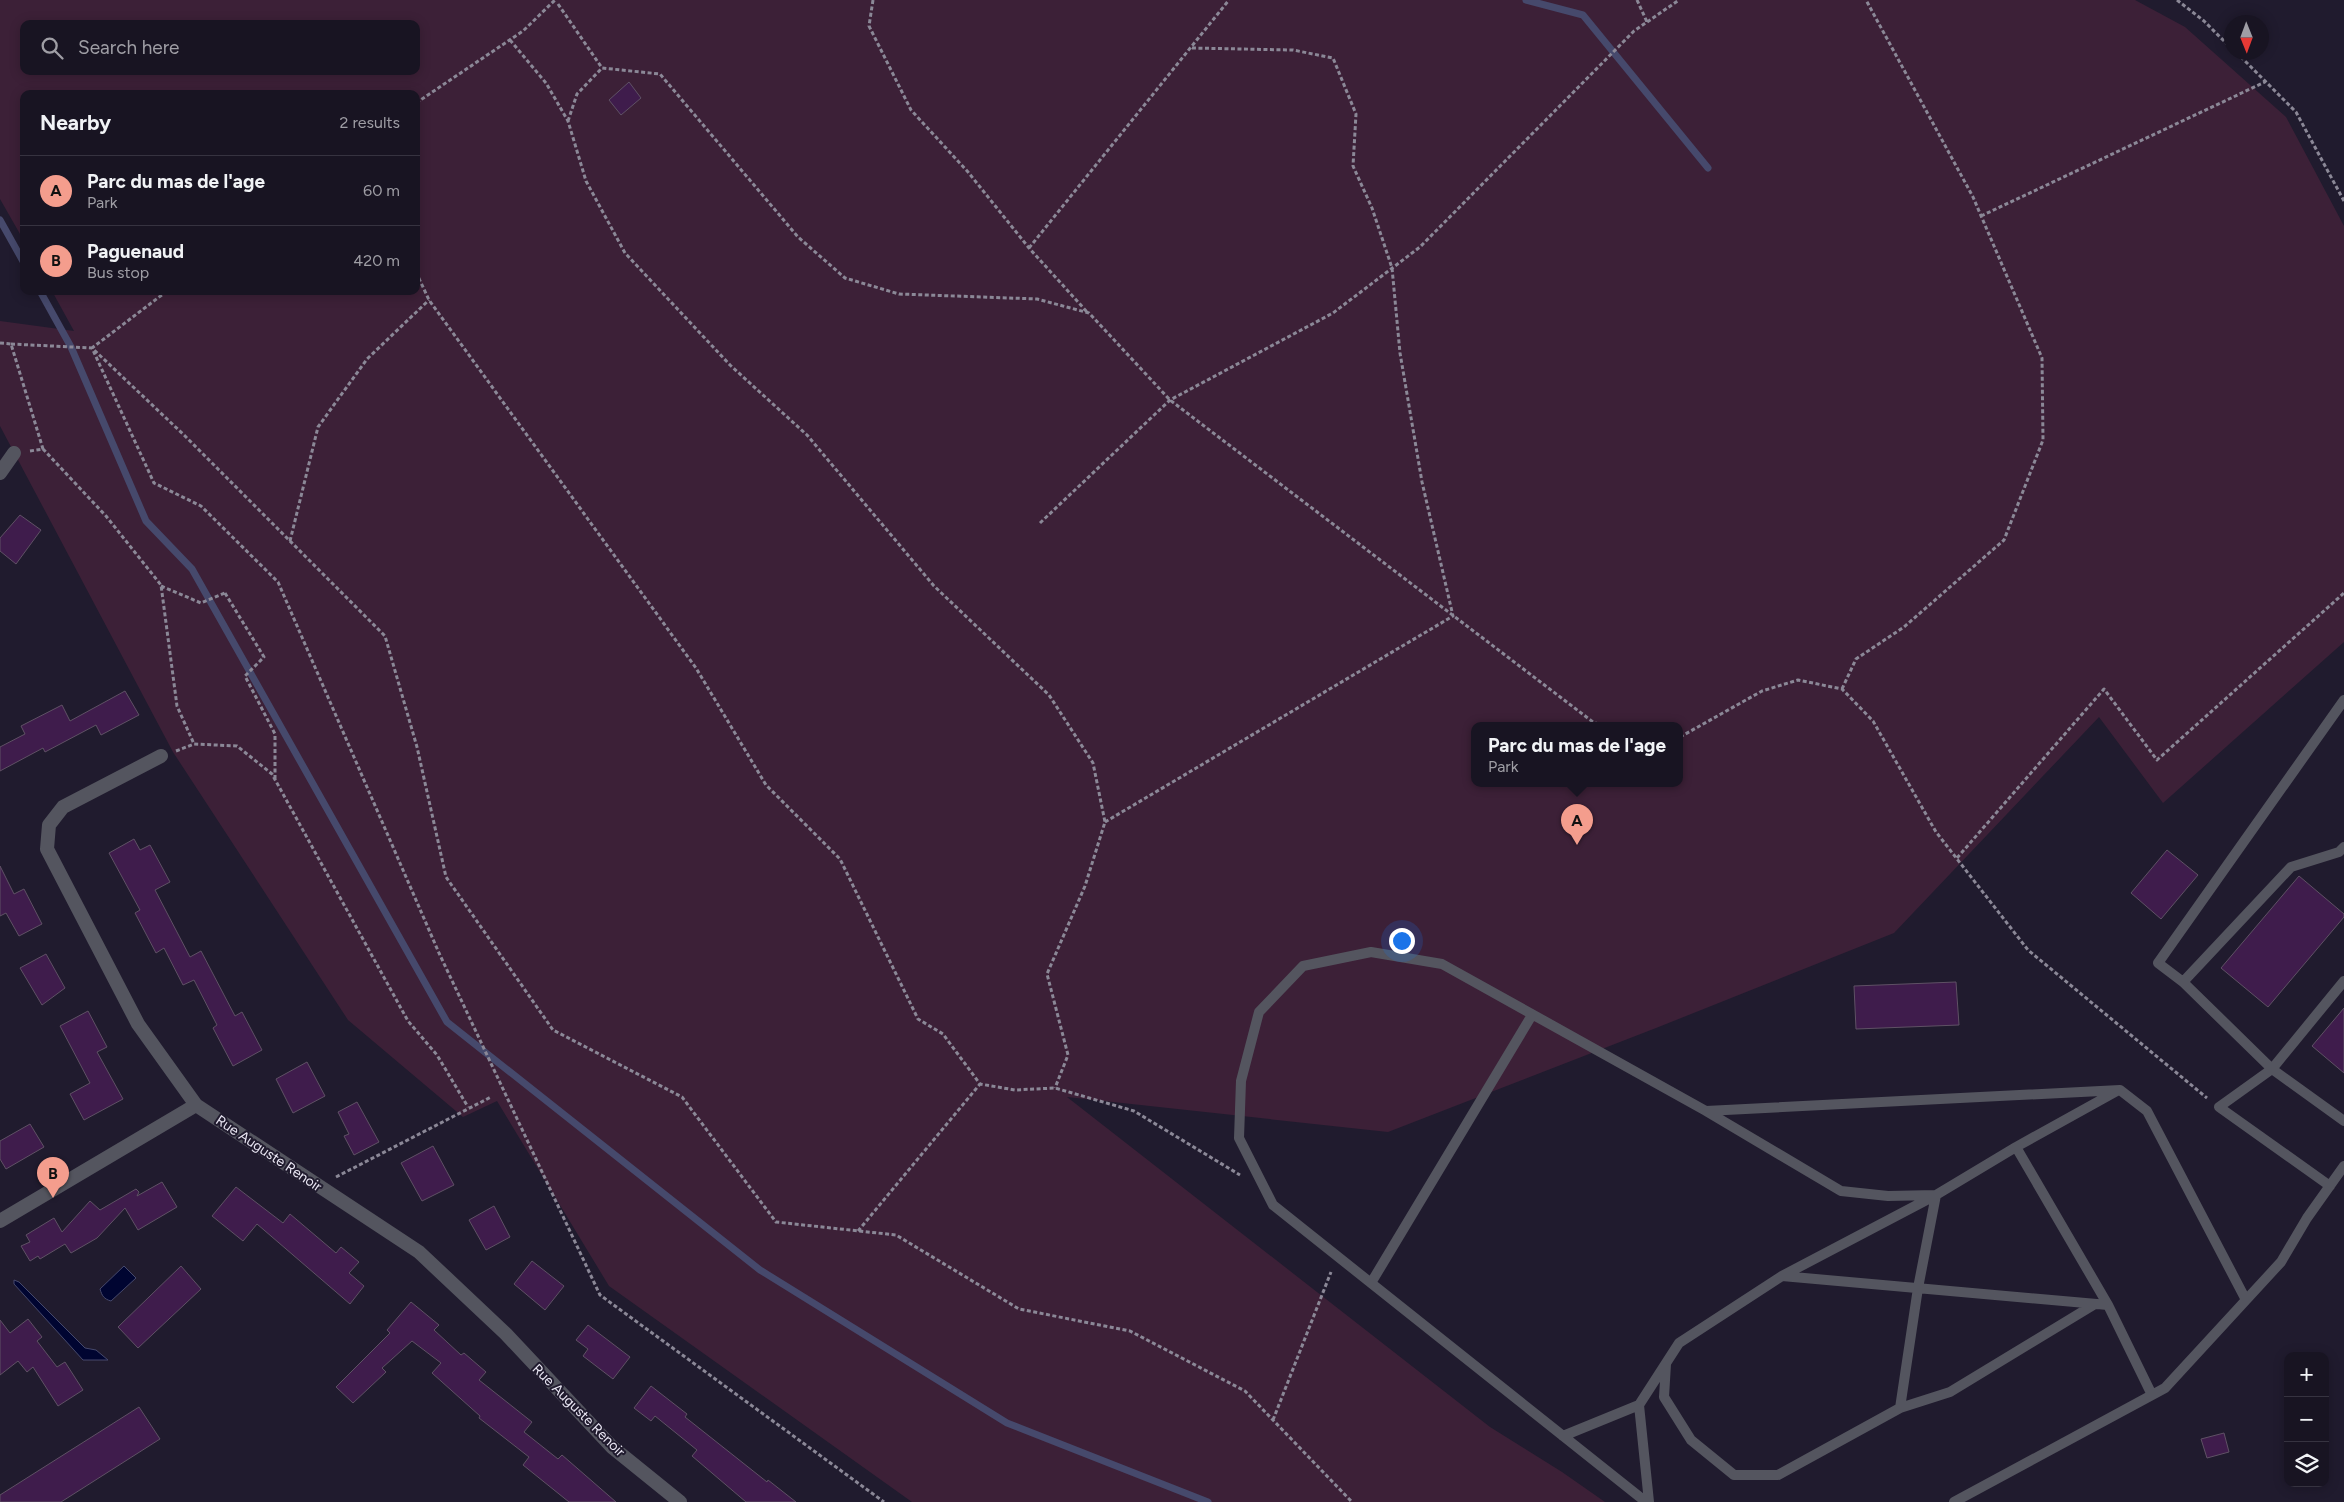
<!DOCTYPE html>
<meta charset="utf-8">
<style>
body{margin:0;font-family:Figtree,sans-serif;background:#211d2a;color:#f1f3f6}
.controls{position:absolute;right:15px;bottom:15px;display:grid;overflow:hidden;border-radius:10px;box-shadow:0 2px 12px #0003}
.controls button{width:45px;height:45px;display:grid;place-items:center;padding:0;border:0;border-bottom:1px solid #363340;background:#181422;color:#f1f3f6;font:25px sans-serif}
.compass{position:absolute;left:2224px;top:15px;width:45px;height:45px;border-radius:50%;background:#181422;box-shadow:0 2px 12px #0003;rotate:179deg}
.you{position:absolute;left:1401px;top:940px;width:18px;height:18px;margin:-12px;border:4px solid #fff;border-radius:50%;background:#1a73e8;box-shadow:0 0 0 8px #1a73e833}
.badge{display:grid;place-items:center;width:32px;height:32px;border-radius:50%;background:#f49d8d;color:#111;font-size:16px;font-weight:700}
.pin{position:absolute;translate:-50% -41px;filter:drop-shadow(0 1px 2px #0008)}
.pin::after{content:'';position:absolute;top:26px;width:18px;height:15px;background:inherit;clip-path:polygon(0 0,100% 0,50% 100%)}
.popup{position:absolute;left:1471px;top:722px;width:212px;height:65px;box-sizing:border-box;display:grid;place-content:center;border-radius:10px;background:#181422;filter:drop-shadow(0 1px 4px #0005);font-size:16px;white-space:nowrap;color:#9f9ea5}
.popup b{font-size:19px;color:#f1f3f6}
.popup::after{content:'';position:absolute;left:50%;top:100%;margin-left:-10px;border:10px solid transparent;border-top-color:#181422}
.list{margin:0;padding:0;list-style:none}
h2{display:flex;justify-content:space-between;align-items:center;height:65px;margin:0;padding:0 20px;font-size:21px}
h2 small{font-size:16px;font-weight:400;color:#9f9ea5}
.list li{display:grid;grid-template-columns:32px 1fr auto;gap:15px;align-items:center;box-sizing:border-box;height:70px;padding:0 20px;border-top:1px solid #363340}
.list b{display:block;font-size:19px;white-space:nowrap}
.list p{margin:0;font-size:16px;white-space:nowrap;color:#9f9ea5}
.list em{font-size:16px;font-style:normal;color:#9f9ea5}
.icon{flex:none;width:28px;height:28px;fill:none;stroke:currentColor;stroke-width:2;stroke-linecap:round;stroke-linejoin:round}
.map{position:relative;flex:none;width:2344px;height:1502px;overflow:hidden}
.search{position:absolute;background:#181422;box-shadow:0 2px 12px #0003;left:20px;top:20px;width:400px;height:55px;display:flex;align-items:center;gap:12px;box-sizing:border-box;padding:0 18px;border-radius:10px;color:#9f9ea5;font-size:19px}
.panel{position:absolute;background:#181422;box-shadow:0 2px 12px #0003;left:20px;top:90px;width:400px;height:205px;border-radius:10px}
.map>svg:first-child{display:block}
.green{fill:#3c2037;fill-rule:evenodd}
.water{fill:#000531;stroke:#46496c}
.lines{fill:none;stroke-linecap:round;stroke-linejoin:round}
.stream{stroke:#46496c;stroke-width:7}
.building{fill:#3f1c4c;stroke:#5f5165}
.path{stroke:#8b8897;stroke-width:3;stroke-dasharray:4 2.5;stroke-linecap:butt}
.service{stroke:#54555f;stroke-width:10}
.minor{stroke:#54555f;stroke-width:14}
.labels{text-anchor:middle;stroke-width:4;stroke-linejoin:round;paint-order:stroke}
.street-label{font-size:14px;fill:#eae7f4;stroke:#201b2e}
</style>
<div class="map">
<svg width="2344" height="1502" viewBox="0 0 2344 1502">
<rect width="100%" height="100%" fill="#201b2e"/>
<!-- green -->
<path class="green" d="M0,0H2135L2185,27L2286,117L2344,226V642L2163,803L2099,717L1894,933L1656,1028L1388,1132L1067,1097L1490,1427L1562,1472L1605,1502H912L609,1286L497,1101L463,1117L348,1020L173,752L0,426V321L74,331L52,291H416V94H24V241L0,199ZM24,24H416V71H24ZM1474,726H1680V784H1474Z"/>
<!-- water -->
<path class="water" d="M124,1266L136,1278L111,1301C104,1299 102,1296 100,1289Z
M14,1280L19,1282L85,1348L96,1350L108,1360H83L14,1284Z"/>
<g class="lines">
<!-- stream -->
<path class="stream" d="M1526,0L1583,15L1708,168
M0,220L24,263
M40,291L71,347L146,521L192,569L447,1022L760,1270L1007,1423L1208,1502"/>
</g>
<!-- building -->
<path class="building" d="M629,82L641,98L621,115L609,100Z
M20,515L41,530L16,564L0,551V538Z
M125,691L139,715L101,735L96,725L45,752L43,748L0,771V747L25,734L21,726L62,705L70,721Z
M134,839L140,850L150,845L170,882L155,890L190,957L201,951L235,1016L242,1012L262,1050L233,1066L213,1028L217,1025L194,980L183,985L164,948L156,953L135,913L140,910L109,853Z
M2167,850L2198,875L2161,919L2131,893Z
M0,866L14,894L24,889L42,924L19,936L6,913L0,916Z
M2299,876L2344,914V917L2268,1007L2221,968Z
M46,954L65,988L42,1005L20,968Z
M1956,982L1959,1025L1856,1029L1854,986Z
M2344,1008V1073L2312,1046Z
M88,1011L107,1047L97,1052L123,1099L84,1120L70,1094L90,1083L60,1026Z
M307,1062L325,1096L293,1113L276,1079Z
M357,1102L379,1142L354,1155L344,1136L349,1134L338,1112Z
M30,1124L44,1147L6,1169L0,1159V1141Z
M433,1146L454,1185L422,1201L401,1163Z
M162,1182L177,1207L138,1230L125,1208L97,1238L71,1253L65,1244L40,1259L38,1256L30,1261L21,1246L30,1242L26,1235L54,1218L62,1232L90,1201L100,1210L136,1189L139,1192L137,1196Z
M236,1187L283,1223L290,1214L336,1253L341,1247L359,1262L349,1273L364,1286L350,1304L257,1224L243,1241L212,1216Z
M494,1206L510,1237L486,1250L469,1220Z
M532,1261L564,1286L545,1310L514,1284Z
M181,1266L201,1289L138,1348L118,1327Z
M411,1302L439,1325L434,1330L461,1355L464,1353L486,1372L479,1380L532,1422L524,1432L558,1459L562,1455L616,1502H569L523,1465L529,1457L479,1418L480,1416L432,1373L441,1363L412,1341L382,1368L386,1372L353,1403L336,1387L390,1333L387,1330Z
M28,1319L42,1337L37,1341L57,1367L65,1362L83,1390L58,1406L33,1367L27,1372L18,1361L0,1375V1320L10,1333Z
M588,1325L630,1357L613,1379L583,1356L588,1349L576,1340Z
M651,1386L687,1414L685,1417L767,1482L768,1480L796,1502H746L692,1456L697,1450L655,1416L651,1421L634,1408Z
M139,1407L160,1439L61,1502H0V1495Z
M2224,1433L2229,1452L2207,1458L2201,1439Z"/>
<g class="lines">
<!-- path -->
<path class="path" d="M873,0L869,26L911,110L968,172L1029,248L1088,313
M1637,0L1647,22
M2177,0L2204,21L2232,49
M558,4L602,68L660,74L798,237L845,278L899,294L1037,299L1089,313L1170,400L1593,722L1604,726
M510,40L546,83L568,121L586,181L625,253L730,365L807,435L934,586L1049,695L1093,763L1105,822L1085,886L1047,974L1068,1055L1055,1088
M2236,52L2296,112L2344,201
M416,103L523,31L555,0
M416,114L419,101
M568,121L577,94L602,68
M1981,216L2265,82
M1029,248L1229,0
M416,272L429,300L696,668L766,785L840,859L918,1019L943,1034L980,1084L1015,1090L1055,1088L1134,1111L1240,1175
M167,291L92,348L185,436L385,636L417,747L446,877L553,1030L682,1097L776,1222L896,1235L1019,1309L1130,1331L1245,1391L1352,1502
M0,343L11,344L43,449
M11,344L92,348L154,483L201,506L278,582L439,953L600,1295L884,1502
M30,451L43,449L106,516L161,585L177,706L194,744
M1040,523L1170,400L1333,313L1420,247L1634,31L1679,0
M290,541L318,427L367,359L429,300
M161,586L201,603L225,593
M225,593L264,657L245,676L275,734V779
M1842,689L1856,659L1904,627L2004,540L2043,440L2042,358L1973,197L1866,0
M1680,737L1762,691L1798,680L1842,689L1873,721L1936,832L2028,950L2207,1098
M176,751L194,744L237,746L272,774L408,1021L437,1055L468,1107
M1105,822L1453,616L1422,482L1400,353L1392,268L1372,208L1353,166L1356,114L1333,58L1293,50L1190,48
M1957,858L2104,689L2157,760L2344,593
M336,1177L491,1097
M858,1231L980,1084
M1273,1420L1331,1272"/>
<!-- service -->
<path class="service" d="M2344,981L2272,1069L2344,1121
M2183,982L2291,867L2339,852L2344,847
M2016,1147L2117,1091
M2330,1186L2219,1107L2272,1069L2183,982L2158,963L2344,700
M1782,1276L1936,1195L2016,1147L2108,1305
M1371,1283L1532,1015
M1666,1364L1664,1397L1691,1440L1734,1475H1778L1900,1408L1918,1288L1936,1195L1888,1196L1841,1191L1706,1111L2120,1090L2147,1111L2246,1300
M1900,1408L1950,1392L2095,1304
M1563,1436L1639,1405
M1646,1502L1273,1205L1239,1138L1241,1081L1259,1012L1303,966L1371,952L1442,964L1706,1111
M1649,1502L1639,1405L1679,1343L1782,1276L2108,1305L2152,1395
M1954,1502L2165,1388L2281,1262L2307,1218L2344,1166"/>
<!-- minor -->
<path class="minor" d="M0,473L14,453
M161,756L63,807L49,825L47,849L138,1024L196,1105L419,1252L506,1334L612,1447L680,1502
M0,1221L196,1105"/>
</g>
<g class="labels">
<!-- street labels -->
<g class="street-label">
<text transform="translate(269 1153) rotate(34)" y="5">Rue Auguste Renoir</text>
<text transform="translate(579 1410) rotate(45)" y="5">Rue Auguste Renoir</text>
</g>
</g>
</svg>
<div class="controls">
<button>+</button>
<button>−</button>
<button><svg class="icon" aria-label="layers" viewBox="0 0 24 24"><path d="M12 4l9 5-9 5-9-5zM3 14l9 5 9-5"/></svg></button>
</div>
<svg class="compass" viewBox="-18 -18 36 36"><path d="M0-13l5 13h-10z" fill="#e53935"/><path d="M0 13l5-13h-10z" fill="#9f9ea5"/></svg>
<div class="you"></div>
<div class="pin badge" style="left:1577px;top:845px">A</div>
<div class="popup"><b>Parc du mas de l'age</b>Park</div>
<div class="pin badge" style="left:53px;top:1198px">B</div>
<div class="search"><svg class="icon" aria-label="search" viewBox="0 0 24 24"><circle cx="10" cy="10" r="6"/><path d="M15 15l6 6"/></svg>Search here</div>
<section class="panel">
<h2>Nearby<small>2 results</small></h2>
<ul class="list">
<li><span class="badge">A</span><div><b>Parc du mas de l'age</b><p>Park</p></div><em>60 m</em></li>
<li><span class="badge">B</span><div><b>Paguenaud</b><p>Bus stop</p></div><em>420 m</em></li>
</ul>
</section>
</div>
